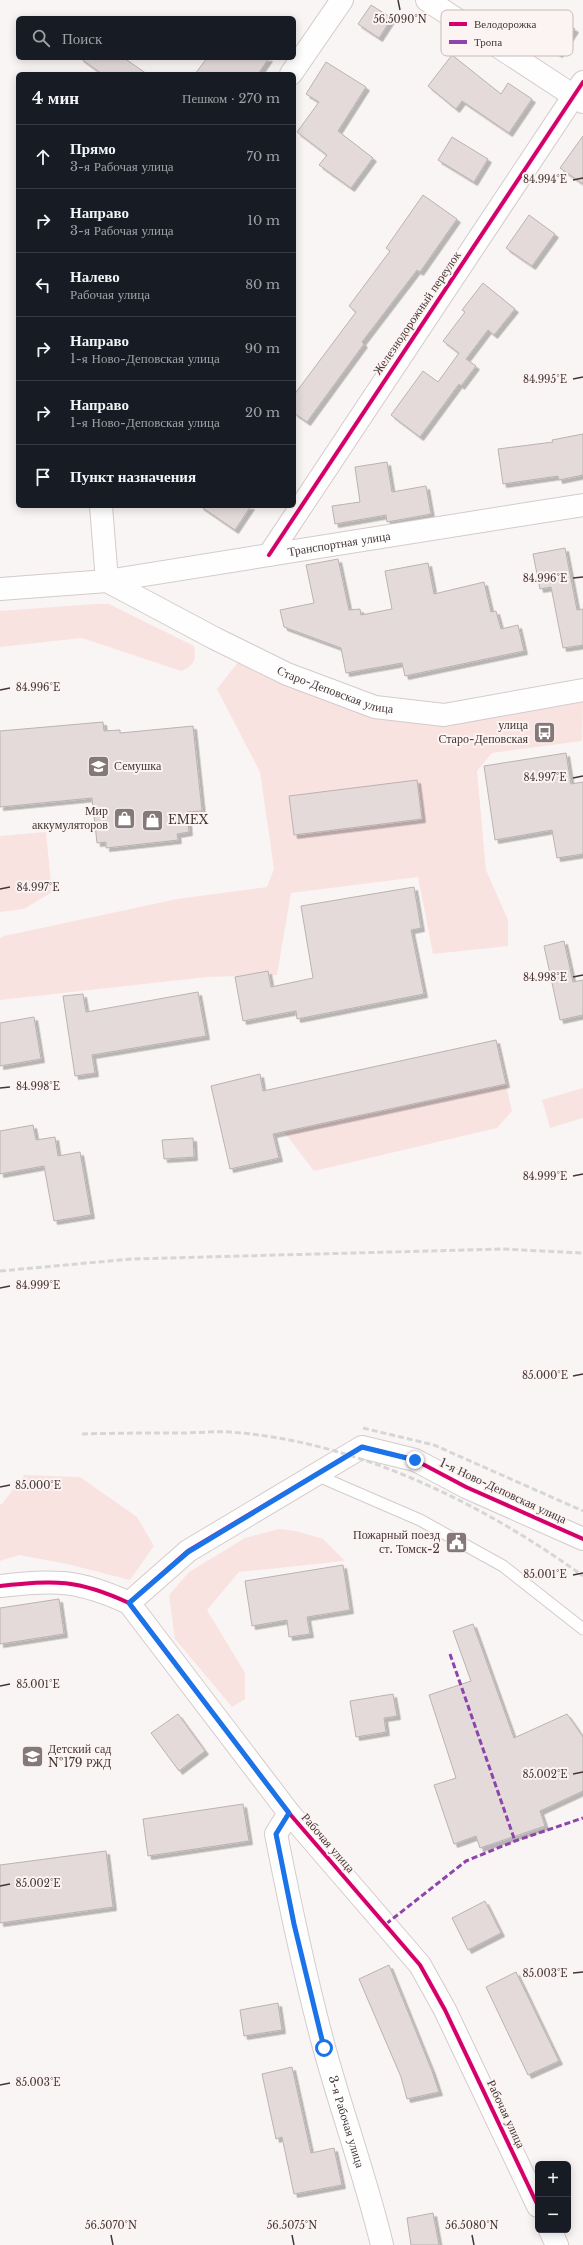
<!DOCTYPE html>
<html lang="ru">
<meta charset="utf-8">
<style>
body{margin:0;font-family:"Libre Baskerville",serif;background:#20242c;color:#f1f3f6}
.controls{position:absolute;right:12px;bottom:12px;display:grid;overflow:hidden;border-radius:6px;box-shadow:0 2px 10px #0003}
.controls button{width:36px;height:36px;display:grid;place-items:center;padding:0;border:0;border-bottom:1px solid #363941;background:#171b24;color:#f1f3f6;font:20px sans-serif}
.stop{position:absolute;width:12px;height:12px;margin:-9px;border:3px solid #1a73e8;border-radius:50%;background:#fff}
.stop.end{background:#1a73e8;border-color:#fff;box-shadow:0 1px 4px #0008}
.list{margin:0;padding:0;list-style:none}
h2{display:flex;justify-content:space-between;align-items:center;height:52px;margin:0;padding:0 16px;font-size:17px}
h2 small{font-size:13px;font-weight:400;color:#9ea1a6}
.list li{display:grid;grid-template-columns:26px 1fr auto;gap:12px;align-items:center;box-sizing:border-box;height:64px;padding:0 16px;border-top:1px solid #363941}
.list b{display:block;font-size:15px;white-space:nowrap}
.list p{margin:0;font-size:13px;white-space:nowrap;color:#9ea1a6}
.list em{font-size:13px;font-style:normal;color:#9ea1a6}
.icon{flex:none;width:22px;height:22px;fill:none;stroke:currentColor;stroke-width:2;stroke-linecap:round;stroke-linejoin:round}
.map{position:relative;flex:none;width:583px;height:2245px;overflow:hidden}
.search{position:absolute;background:#171b24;box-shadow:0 2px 10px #0003;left:16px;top:16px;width:280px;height:44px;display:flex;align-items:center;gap:10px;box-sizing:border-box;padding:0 14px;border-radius:6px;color:#9ea1a6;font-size:15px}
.panel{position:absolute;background:#171b24;box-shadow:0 2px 10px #0003;left:16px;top:72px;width:280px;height:436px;border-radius:6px}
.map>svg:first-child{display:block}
.green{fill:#f9e3e1}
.building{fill:#e3dad9;stroke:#bbb2b2;filter:url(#shadow)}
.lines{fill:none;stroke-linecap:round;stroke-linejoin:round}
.service-casing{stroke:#d4cbca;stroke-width:13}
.minor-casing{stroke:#d4cbca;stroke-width:24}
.tertiary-casing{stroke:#d4cbca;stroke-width:24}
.secondary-casing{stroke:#d4cbca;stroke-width:24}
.service{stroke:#fefefe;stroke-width:11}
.minor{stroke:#fefefe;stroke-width:22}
.tertiary{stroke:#fefefe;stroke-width:22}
.secondary{stroke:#fefefe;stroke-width:22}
.rail{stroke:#d7d6d6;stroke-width:3;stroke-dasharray:6 3;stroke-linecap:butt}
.quiet{stroke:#8e44ad;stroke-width:3;stroke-dasharray:6 3;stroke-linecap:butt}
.cycleway-casing{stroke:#fcf4f3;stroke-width:6}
.cycleway{stroke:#d6006c;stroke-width:4}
.route{stroke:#1a73e8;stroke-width:5}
.ticks{fill:none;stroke:#453635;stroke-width:1.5}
.labels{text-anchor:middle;stroke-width:4;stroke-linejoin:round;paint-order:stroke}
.street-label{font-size:12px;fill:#453635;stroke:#fcf4f3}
.poi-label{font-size:12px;fill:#453635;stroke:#fcf4f3;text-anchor:end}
.key{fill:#fcf4f3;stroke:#c5bbba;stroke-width:1}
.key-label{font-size:11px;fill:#453635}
.ticks-label{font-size:10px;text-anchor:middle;fill:#453635;stroke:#fcf4f3;stroke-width:4;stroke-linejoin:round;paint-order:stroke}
</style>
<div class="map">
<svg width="583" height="2245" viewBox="0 0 583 2245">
<defs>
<filter id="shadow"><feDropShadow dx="3.5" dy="3.5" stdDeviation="0" flood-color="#0004"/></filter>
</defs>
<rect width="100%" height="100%" fill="#faf5f5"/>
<!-- green -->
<path class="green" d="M94,604H109L194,646C197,658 194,667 181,671L82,638L0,647V611Z
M239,661L374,716L444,726L583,702L582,741L492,753L477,771L486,870L508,920V946L433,954L418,877L291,893L277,975L207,977L0,1000V938L4,936L177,899L267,887L274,869L260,772L217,689Z
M46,832L52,892L24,909L0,912V836Z
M506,1084L512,1111L497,1128L314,1171L284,1132Z
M583,1088V1118L550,1128L542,1100Z
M24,1475L80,1477L137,1517L154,1546L130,1580L67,1564L19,1555L0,1561V1504H2Z
M279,1529L296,1531L323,1539L345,1561L239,1572L207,1610L245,1673V1699L232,1707L175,1639L169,1595L189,1572L245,1538Z"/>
<!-- building -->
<path class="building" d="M371,5L392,18L379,38L358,24Z
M553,15L575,29L559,54L537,41Z
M452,55L501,94L508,83L532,99L509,133L462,101L456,109L428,86Z
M80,58H124L147,74H102Z
M207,58H269L258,74H195Z
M326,62L366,87L338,131L373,158L351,188L319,165L327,155L297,132L319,102L306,94Z
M583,136V184L560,168Z
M452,137L488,159L474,182L438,160Z
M423,195L457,219L420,272L417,270L362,342L364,344L307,422L294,413V395L356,312L349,306L390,251L386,248Z
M529,215L555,234L532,266L506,248Z
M483,283L515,309L494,335L488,330L466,359L476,366L461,386L459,384L420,437L391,415L423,371L438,382L459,353L443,341L465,312L462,310Z
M583,434V475L559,480L558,476L503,484L498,449L553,442L552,440Z
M387,462L392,492L426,486L431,514L387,522L386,515L335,524L332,506L360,502L355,467Z
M200,506H251L235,530Z
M565,548L577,610L583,609V645L563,648L551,587L540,589L533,554Z
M338,559L349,610L360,609L361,615L392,609L385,571L428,563L434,594L484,582L491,612L496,611L501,629L518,625L524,651L405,676L402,663L346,673L341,648L284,627L280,610L314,603L306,565Z
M103,722L104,731L120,730V733L193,726L202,811L187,812L189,832L177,834L178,840L106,848V842L97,843L92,798L0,807V731Z
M566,753L571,784L583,782V854L557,858L552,830L495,840L484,766Z
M417,780L422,819L294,835L289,796Z
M414,887L421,928L411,930L424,994L297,1019L296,1011L243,1021L235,977L268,971L271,987L313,978L301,906Z
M564,941L573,982L583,980V1015L560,1020L544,946Z
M198,992L206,1036L92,1055L95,1073L75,1076L63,996L83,994L86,1012Z
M34,1017L41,1059L0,1066V1023Z
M496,1040L506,1084L273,1134L279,1158L230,1169L211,1086L260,1074L263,1091Z
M33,1125L36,1140L55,1137L58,1156L80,1152L91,1215L54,1221L44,1166L0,1174V1131Z
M193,1138L194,1157L164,1159L162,1140Z
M343,1565L350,1610L307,1617L310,1634L289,1637L287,1620L252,1626L245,1581Z
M59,1599L64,1634L0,1644V1608Z
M473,1624L514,1738L567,1714L583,1737V1791L540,1811L545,1826L480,1848L476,1836L454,1844L434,1785L456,1778L429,1695L471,1681L453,1631Z
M393,1694L397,1716L384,1718L386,1732L356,1737L350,1701Z
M178,1714L205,1751L179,1771L151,1733Z
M243,1804L249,1841L148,1856L143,1819Z
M106,1851L113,1907L0,1923V1865Z
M485,1901L501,1933L468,1950L452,1918Z
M389,1965L432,2071L439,2092L407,2099L401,2077L359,1979Z
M516,1972L559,2061L528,2075L486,1987Z
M278,2003L282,2030L244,2036L240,2010Z
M292,2067L311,2153L334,2148L342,2185L294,2194L282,2137L276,2139L262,2074Z
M433,2213L439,2245H411L407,2218Z"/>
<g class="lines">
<defs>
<path id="service" d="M316,1475L420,1520L503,1566L583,1629"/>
<g id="minor">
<path d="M427,0L583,102"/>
<path d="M291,74L342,0"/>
<path d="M101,506L107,581"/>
<path id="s1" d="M269,555L583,505"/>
<path d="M129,1603L188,1551L362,1447L415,1460L466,1487L583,1539"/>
<path id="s2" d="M289,1813L276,1834C290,1905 305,1976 324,2047C342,2113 366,2178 382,2245"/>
</g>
<path id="tertiary" d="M107,581L269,555L583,82
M0,1586C55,1580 77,1579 129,1603L289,1813L420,1965L445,2010L538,2206
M550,2230L557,2245"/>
<g id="secondary">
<path id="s3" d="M0,589L107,581L214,638L287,674L375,707L444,715L583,690"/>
</g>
</defs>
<!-- service casing -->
<use href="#service" class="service-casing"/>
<!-- minor casing -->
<use href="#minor" class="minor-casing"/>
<!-- tertiary casing -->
<use href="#tertiary" class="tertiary-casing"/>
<!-- secondary casing -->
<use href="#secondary" class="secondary-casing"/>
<!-- service -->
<use href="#service" class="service"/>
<!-- minor -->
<use href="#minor" class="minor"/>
<!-- tertiary -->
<use href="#tertiary" class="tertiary"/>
<!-- secondary -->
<use href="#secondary" class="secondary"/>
<!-- rail -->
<path class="rail" d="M0,1271L131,1259L502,1249L583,1253
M363,1428L434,1445L583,1511
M82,1434C115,1433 148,1433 181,1433C197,1433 214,1431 230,1432C356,1441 482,1503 583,1576"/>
<!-- quiet -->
<path class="quiet" d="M450,1654L515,1841
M386,1924L466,1861L515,1841L583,1818"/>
<defs>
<path id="cycleway" d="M269,555L583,82
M0,1586C55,1580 77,1579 129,1603L289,1813L420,1965L445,2010L538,2206
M129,1603L188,1551L362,1447L415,1460L466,1487L583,1539"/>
</defs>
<!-- cycleway casing -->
<use href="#cycleway" class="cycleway-casing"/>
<!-- cycleway -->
<use href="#cycleway" class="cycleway"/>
</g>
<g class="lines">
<!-- route -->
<path class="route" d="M324,2048L294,1924L276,1834L289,1813L129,1603L188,1552L362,1447L415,1460"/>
</g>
<!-- ticks -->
<path class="ticks" d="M398,0L400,10M573,180L583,178M573,379L583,377M573,578L583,577M0,690L10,688M573,778L583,776M0,889L10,887M573,977L583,975M0,1088L10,1087M573,1176L583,1174M0,1288L10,1286M573,1376L583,1374M0,1487L10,1485M573,1575L583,1573M0,1686L10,1684M573,1774L583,1772M0,1886L10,1884M573,1973L583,1972M0,2085L10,2083M111,2235L113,2245M292,2235L294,2245M472,2235L474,2245"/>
<!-- icons -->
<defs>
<symbol id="bus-square" viewBox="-11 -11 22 22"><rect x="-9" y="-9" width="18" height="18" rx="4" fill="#847978" stroke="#fcf4f3"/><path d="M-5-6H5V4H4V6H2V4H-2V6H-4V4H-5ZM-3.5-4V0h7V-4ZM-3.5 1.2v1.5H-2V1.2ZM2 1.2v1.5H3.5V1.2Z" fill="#fff"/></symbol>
<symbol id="school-square" viewBox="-11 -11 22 22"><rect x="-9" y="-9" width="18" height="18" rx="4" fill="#847978" stroke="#fcf4f3"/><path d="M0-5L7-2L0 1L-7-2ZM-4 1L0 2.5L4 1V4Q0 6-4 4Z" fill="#fff"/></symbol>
<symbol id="shop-square" viewBox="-11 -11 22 22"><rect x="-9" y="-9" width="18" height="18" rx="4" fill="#847978" stroke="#fcf4f3"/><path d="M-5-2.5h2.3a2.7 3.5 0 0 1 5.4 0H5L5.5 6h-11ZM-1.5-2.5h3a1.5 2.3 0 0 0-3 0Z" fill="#fff"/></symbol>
<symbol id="civic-square" viewBox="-11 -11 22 22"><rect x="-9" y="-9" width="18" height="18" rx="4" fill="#847978" stroke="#fcf4f3"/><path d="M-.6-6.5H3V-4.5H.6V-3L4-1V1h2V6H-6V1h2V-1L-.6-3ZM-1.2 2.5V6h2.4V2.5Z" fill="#fff"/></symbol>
</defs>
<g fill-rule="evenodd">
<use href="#bus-square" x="532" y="720" width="25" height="25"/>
<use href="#school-square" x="86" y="754" width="25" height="25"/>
<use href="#shop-square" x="112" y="806" width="25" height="25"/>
<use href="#shop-square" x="140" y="808" width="25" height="25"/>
<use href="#civic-square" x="444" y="1530" width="25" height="25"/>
<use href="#school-square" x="20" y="1744" width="25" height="25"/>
</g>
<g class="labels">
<!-- street labels -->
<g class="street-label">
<text transform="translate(417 313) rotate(-56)" y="4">Железнодорожный переулок</text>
<text dy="4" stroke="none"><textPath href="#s1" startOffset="71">Транспортная улица</textPath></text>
<text dy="4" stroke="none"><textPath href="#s3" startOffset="361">Старо-Деповская улица</textPath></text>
<text transform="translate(503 1491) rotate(25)" y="4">1-я Ново-Деповская улица</text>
<text transform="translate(328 1843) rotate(49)" y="4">Рабочая улица</text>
<text transform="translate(506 2114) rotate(65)" y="4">Рабочая улица</text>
<text dy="4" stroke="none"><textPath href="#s2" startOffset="321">3-я Рабочая улица</textPath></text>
</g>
<!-- poi labels -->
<g class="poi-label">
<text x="528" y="729">улица<tspan x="528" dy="14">Старо-Деповская</tspan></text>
<text x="114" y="770" text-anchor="start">Семушка</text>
<text x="108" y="815">Мир<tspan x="108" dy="14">аккумуляторов</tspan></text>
<text x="168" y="824" text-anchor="start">EMEX</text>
<text x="440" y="1539">Пожарный поезд<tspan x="440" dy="14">ст. Томск-2</tspan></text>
<text x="48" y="1753" text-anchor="start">Детский сад<tspan x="48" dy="14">№179 РЖД</tspan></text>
</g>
</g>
<!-- legend -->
<rect x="441" y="10" width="132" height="46" rx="6" class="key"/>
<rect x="449" y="22" width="18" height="4" fill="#d6006c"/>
<rect x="449" y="40" width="18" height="4" fill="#8e44ad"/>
<g class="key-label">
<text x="474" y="28">Велодорожка</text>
<text x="474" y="46">Тропа</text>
</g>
<g class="ticks-label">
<text x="400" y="23">56.5090°N</text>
<text x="545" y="183">84.994°E</text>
<text x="545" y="383">84.995°E</text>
<text x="545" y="582">84.996°E</text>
<text x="38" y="691">84.996°E</text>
<text x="545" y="781">84.997°E</text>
<text x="38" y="891">84.997°E</text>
<text x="545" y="981">84.998°E</text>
<text x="38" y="1090">84.998°E</text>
<text x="545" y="1180">84.999°E</text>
<text x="38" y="1289">84.999°E</text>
<text x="545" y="1379">85.000°E</text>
<text x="38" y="1489">85.000°E</text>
<text x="545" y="1578">85.001°E</text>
<text x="38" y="1688">85.001°E</text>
<text x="545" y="1778">85.002°E</text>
<text x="38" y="1887">85.002°E</text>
<text x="545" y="1977">85.003°E</text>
<text x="38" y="2086">85.003°E</text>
<text x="111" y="2229">56.5070°N</text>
<text x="292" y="2229">56.5075°N</text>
<text x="472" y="2229">56.5080°N</text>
</g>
</svg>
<div class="controls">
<button>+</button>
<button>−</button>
</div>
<div class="stop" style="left:324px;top:2048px"></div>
<div class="stop end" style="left:415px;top:1460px"></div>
<div class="search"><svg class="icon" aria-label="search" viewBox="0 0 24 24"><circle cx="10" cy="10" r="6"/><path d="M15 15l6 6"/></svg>Поиск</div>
<section class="panel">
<h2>4 мин<small>Пешком · 270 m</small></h2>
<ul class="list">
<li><svg class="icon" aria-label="ahead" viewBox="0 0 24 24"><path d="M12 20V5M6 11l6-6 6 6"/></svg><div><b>Прямо</b><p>3-я Рабочая улица</p></div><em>70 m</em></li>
<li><svg class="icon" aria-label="right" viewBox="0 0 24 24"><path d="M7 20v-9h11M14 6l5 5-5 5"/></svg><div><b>Направо</b><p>3-я Рабочая улица</p></div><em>10 m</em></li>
<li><svg class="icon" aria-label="left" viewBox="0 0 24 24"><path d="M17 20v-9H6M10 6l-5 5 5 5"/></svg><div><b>Налево</b><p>Рабочая улица</p></div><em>80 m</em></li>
<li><svg class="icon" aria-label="right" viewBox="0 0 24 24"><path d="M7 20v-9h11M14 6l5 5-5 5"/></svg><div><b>Направо</b><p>1-я Ново-Деповская улица</p></div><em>90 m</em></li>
<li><svg class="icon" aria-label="right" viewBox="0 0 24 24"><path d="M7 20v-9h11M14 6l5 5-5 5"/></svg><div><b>Направо</b><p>1-я Ново-Деповская улица</p></div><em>20 m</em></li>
<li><svg class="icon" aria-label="arrive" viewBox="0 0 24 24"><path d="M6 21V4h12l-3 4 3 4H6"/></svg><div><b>Пункт назначения</b></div></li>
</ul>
</section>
</div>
